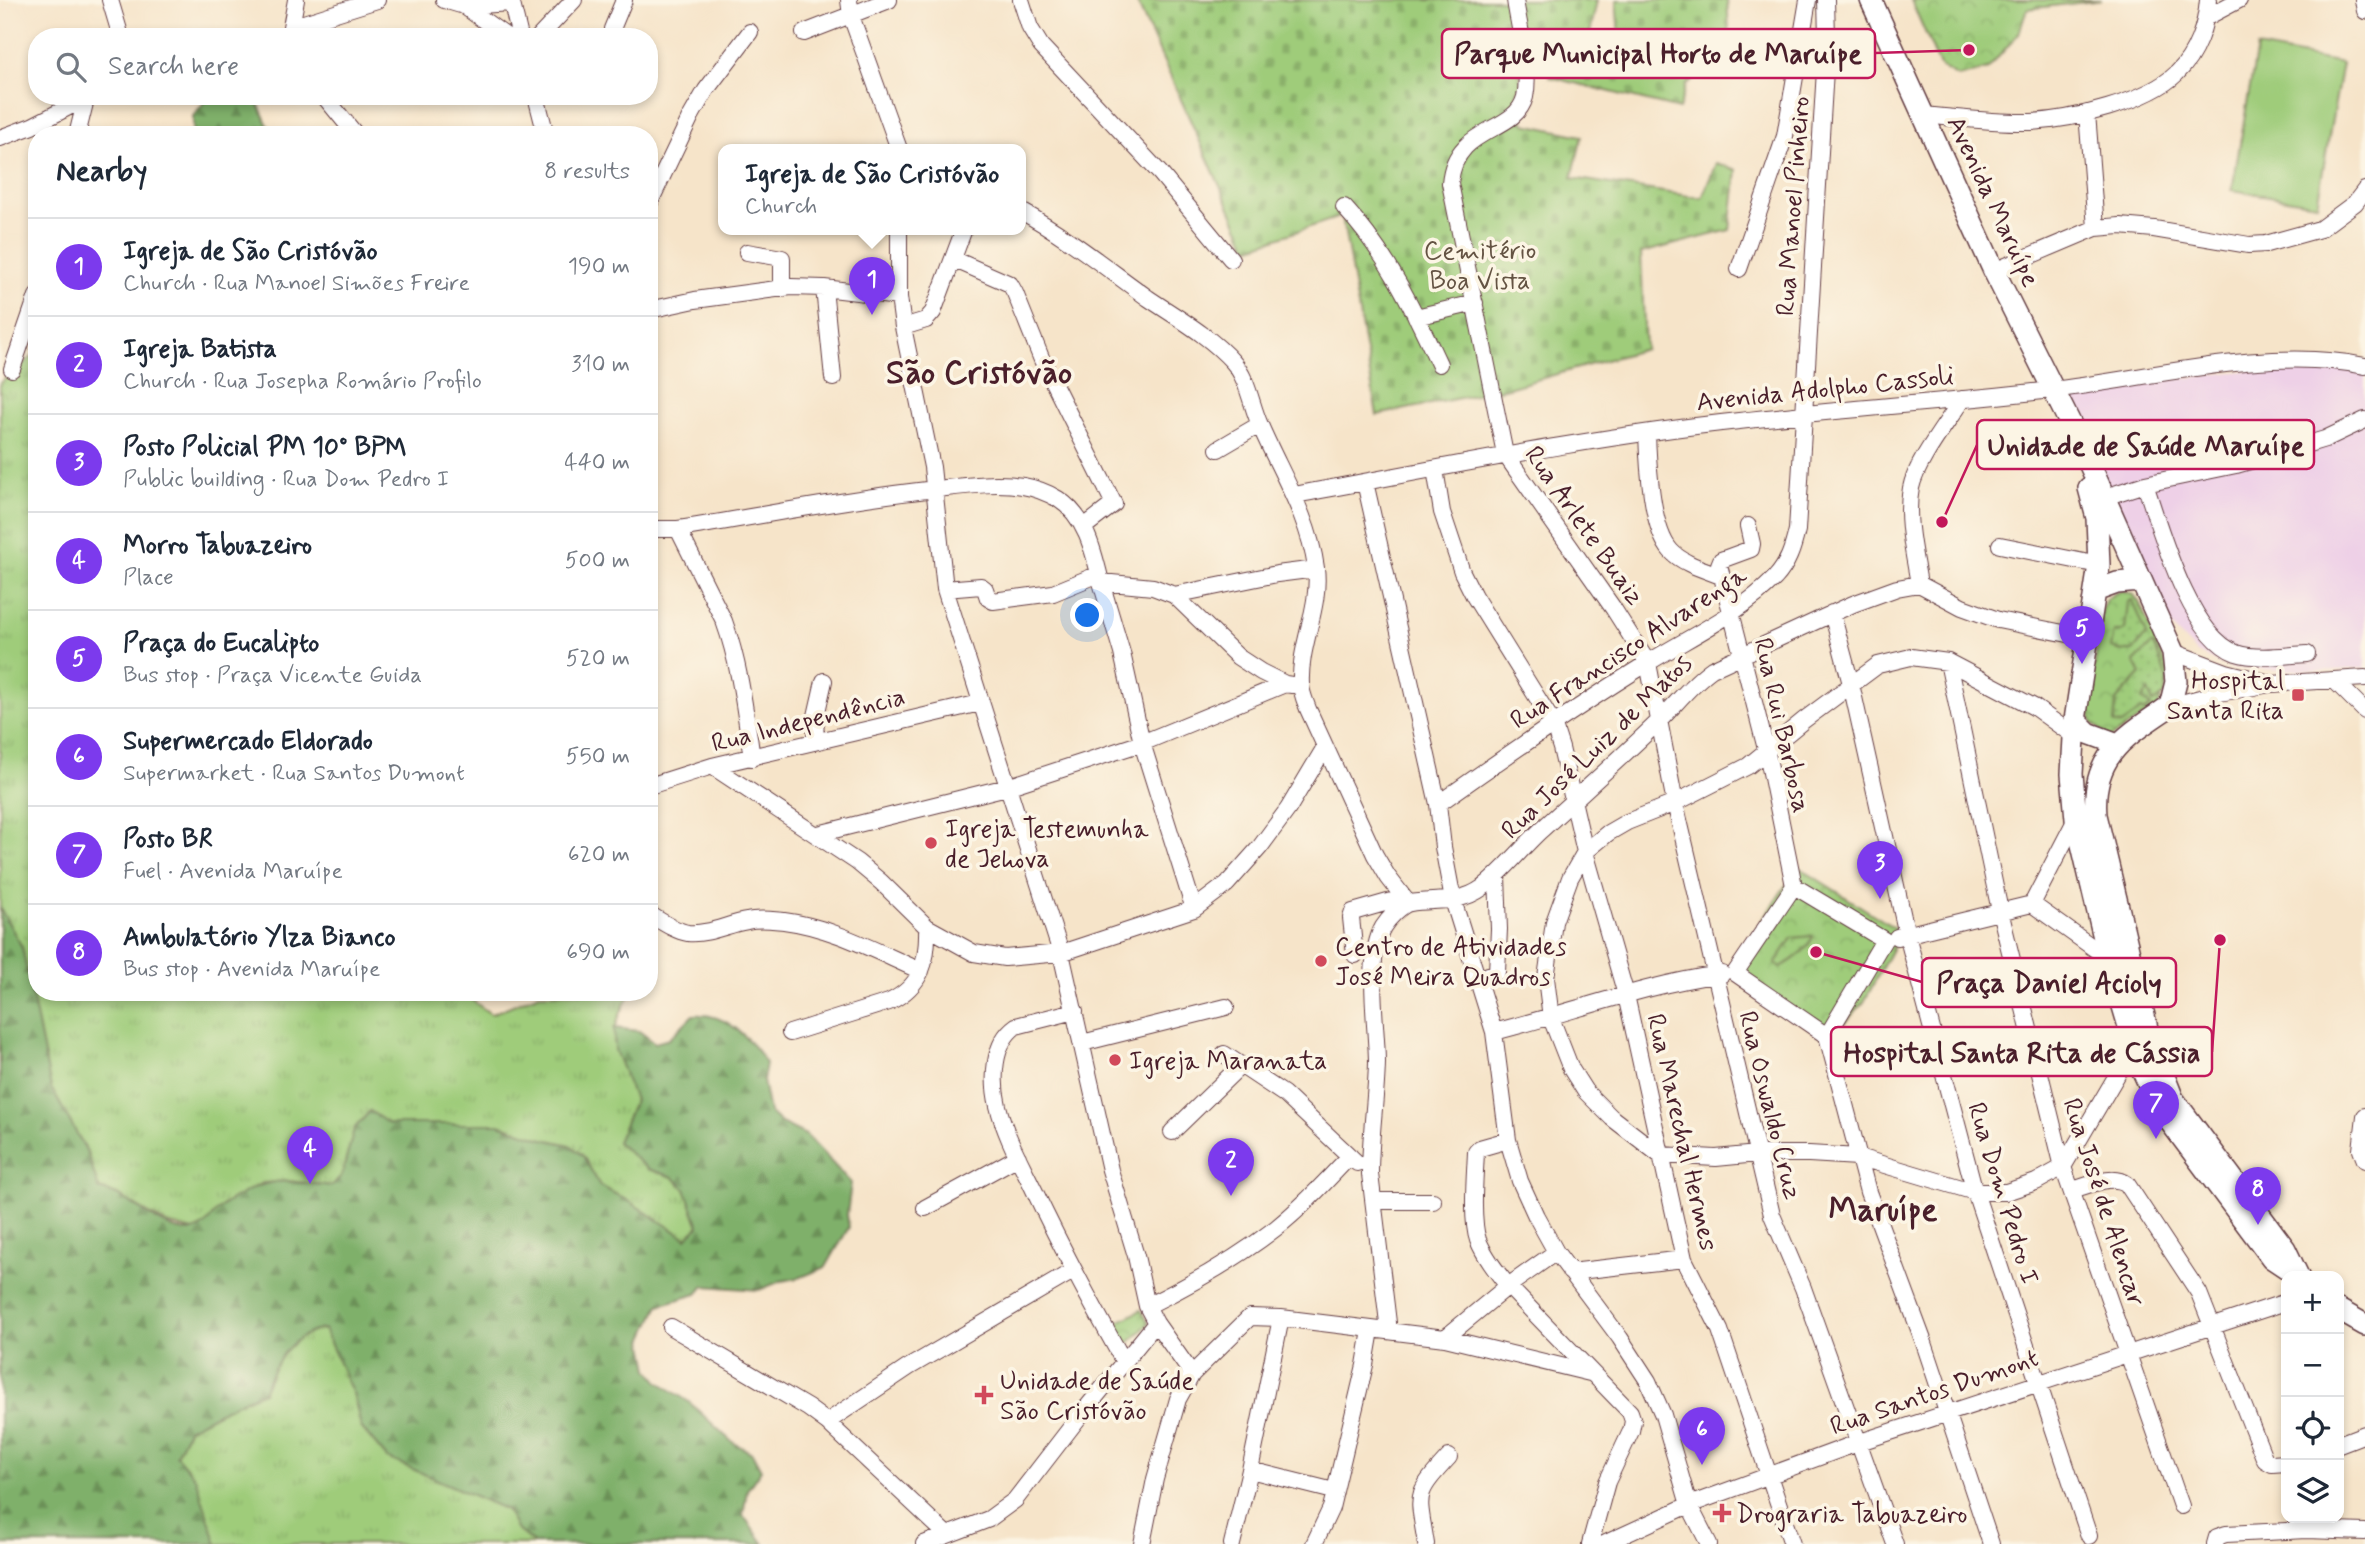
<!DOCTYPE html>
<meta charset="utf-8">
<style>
body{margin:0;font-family:Mynerve,sans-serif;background:#f2f2f3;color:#1f2937}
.controls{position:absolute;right:21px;bottom:21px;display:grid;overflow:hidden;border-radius:14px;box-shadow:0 4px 10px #0003}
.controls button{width:63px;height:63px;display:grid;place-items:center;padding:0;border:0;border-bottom:2px solid #e0e1e3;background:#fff;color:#1f2937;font:35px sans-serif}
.you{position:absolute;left:1088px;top:616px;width:24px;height:24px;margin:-18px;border:5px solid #fff;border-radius:50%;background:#1a73e8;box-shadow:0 0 0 10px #1a73e833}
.badge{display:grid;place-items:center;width:46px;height:46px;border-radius:50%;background:#7c3aed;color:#fff;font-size:23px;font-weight:700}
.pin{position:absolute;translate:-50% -58px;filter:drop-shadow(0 2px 4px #0008)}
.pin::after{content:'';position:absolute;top:37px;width:24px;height:21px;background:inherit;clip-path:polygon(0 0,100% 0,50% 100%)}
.popup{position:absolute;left:718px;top:144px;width:308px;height:91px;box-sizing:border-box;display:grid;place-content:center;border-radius:14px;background:#fff;filter:drop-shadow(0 2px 5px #0005);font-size:23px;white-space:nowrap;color:#747a83}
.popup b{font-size:26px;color:#1f2937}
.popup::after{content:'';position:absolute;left:50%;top:100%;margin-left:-14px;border:14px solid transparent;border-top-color:#fff}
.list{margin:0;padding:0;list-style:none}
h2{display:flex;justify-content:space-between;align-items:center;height:91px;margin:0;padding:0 28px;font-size:30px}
h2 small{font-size:23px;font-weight:400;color:#747a83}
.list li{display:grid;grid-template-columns:46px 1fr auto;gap:21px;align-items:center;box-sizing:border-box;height:98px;padding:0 28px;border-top:2px solid #e0e1e3}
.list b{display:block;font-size:26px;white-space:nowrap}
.list p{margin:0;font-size:23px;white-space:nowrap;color:#747a83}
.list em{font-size:23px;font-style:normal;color:#747a83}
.icon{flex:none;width:38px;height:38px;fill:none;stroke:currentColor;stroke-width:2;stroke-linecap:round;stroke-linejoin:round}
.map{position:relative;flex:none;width:2365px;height:1544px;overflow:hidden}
.search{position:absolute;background:#fff;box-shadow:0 4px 10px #0003;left:28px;top:28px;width:630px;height:77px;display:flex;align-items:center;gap:18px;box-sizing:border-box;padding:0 24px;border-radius:28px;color:#747a83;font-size:26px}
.panel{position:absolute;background:#fff;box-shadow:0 4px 10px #0003;left:28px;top:126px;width:630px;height:875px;border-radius:28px}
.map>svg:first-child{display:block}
.built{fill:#eed0e7}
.grass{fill:url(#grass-tufts);stroke:#747652;stroke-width:2}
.forest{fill:url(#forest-firs);stroke:#64684a;stroke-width:2}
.cemetery{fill:url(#cemetery-stones);stroke:#747652;stroke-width:2}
.park{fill:url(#park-crowns);stroke:#747652;stroke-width:2}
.garden{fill:url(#garden-dots);stroke:#747652;stroke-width:2}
.pitch{fill:#9fcc7a;stroke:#747652;stroke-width:2}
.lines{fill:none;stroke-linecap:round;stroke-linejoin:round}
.minor-casing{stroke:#643d43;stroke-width:18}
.major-casing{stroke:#643d43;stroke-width:24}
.minor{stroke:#fff;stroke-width:16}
.major{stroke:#fff;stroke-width:21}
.poi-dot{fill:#d1495b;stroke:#fcf5e5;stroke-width:2.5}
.labels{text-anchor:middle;stroke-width:7;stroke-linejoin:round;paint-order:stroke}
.street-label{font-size:26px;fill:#4a1f2b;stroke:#fcf5e5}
.park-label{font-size:26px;fill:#645343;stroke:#fcf5e5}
.poi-label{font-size:26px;fill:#4a1f2b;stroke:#fcf5e5;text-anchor:start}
.district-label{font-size:33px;font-weight:bold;fill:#4a1f2b;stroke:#fcf5e5}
.leader{fill:none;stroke:#c2185b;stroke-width:2.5}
.callout-dot{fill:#c2185b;stroke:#fcf5e5;stroke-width:2.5}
.callout{fill:#fcf5e5;stroke:#c2185b;stroke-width:2.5}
.callout-label{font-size:28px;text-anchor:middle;font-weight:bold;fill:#4a1f2b}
</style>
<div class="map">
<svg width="2365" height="1544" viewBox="0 0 2365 1544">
<defs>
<pattern id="grass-tufts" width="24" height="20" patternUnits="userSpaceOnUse" patternTransform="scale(1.75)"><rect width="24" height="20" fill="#9fcc7a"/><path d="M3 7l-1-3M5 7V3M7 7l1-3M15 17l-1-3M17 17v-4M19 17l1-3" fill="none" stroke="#8aaf6a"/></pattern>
<pattern id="forest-firs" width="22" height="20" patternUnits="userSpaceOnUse" patternTransform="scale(1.75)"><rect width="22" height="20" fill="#7fb06a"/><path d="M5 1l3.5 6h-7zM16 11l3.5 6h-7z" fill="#6a8f57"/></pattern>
<pattern id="cemetery-stones" width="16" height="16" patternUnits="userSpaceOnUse" patternTransform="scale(1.75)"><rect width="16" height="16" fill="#9fcc7a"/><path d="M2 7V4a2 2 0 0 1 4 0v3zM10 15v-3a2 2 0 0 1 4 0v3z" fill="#8aaf6a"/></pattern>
<pattern id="park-crowns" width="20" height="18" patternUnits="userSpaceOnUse" patternTransform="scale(1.75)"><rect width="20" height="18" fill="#9fcc7a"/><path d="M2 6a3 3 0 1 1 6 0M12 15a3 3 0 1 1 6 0" fill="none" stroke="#8aaf6a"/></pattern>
<pattern id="garden-dots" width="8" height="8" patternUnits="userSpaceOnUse" patternTransform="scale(1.75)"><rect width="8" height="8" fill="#9fcc7a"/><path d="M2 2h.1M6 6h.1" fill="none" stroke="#8aaf6a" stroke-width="1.8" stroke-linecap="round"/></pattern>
</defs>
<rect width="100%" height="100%" fill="#fcf5e5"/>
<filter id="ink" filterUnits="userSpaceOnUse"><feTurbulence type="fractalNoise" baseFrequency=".0143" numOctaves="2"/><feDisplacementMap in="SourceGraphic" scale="14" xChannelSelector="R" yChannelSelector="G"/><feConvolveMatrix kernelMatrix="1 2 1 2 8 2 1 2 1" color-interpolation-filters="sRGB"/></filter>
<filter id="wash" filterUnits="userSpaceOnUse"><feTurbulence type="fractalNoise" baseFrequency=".00686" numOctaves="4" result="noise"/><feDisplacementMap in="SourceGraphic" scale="28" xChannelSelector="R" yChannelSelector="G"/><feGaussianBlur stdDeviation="1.57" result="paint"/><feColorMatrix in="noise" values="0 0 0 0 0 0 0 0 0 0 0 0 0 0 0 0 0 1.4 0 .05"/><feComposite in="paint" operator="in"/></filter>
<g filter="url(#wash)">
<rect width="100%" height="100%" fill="#f6e4c9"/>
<!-- built -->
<path class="built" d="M2302,364H2319L2365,374V668L2322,671L2231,668L2197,653L2167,622L2059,393Z"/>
<!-- grass -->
<path class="grass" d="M37,354V992H472L473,1001L491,1014L539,994L632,992C601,1039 618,1052 635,1100L617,1142L648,1169L673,1177L685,1189L699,1226L686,1238L627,1200L600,1186L583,1156L570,1145L539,1138L499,1124H389L370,1111L354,1129L342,1175L332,1186L290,1181L262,1183L224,1204L214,1214L206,1225L193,1231L167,1224L117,1195L99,1189L86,1150L51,1088L22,947L0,908V383L17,367Z
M324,1329L354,1396L361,1427L387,1458L507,1510L516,1529L535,1544H217L176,1455L189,1428L235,1404L263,1392C275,1363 289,1334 324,1329Z"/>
<!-- forest -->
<path class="forest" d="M206,96H255L272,135H193V116L206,100Z
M0,908L22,947L51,1088L86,1150L99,1189C106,1191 113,1193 119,1196C142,1207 165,1233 192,1231C208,1229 212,1212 225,1204C271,1174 281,1181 332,1186L342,1175L354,1129L370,1111L389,1124H499L539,1138L570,1145L583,1156L600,1186L627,1200L686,1238L699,1226L685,1189L673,1177L648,1169L617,1142L635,1100L615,1050L614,1028L639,1031L655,1043L669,1039L693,1015C727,1012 748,1037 766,1063L763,1081L769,1112L781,1123L806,1135L851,1183L847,1215L849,1227L826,1267L799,1278L781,1281L759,1290L704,1286L697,1294L659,1305L643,1340L649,1369L659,1382L689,1402L732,1442L752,1453L761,1470L747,1490L743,1515L764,1544H535L516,1529L507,1510L387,1458L361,1427L354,1396L324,1329C290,1334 275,1363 263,1392L235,1404L189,1428L176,1455L195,1477L217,1544H0Z"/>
<!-- cemetery -->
<path class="cemetery" d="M1136,0H1597L1589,38L1620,47L1616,0H1727L1732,73L1703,74L1686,84L1679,109L1550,77L1551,32L1515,36L1521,84L1515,104L1525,124L1582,136L1572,178L1702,198L1716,163L1737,170L1730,230L1641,253L1645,349L1508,388L1377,415L1342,216L1248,248Z"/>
<!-- park -->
<path class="park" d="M1911,0H2102L2027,9L2019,33L1988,69L1958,77L1940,66Z
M2121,591L2134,595L2139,602L2170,675L2158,707L2110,738L2092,723L2089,707L2102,610C2106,599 2109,595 2121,591Z
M1798,867L1901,932L1864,1002L1829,1040L1728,972Z
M1141,1310L1149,1323L1125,1347L1111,1326Z"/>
<!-- garden -->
<path class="garden" d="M2132,600L2146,635L2133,651H2122L2111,648L2114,632H2121L2125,630L2128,602Z
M2151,645H2154L2167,679L2165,694L2153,703L2148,691L2142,699L2151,707L2144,712L2141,710L2122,725L2114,724L2116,701L2141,674L2134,662Z
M1812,936L1813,937C1805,952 1795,959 1781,967L1775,964L1792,938Z"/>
<!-- pitch -->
<path class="pitch" d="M2257,47L2342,63L2317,204L2232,190Z"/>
</g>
<g filter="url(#ink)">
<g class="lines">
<defs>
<path id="minor" d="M110,0L121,37
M444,0L464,6
M511,0L520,37
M849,0L851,16L899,149
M1021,0L1030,28L1041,46L1160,173L1231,259
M1515,0C1519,28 1531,71 1525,97C1515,135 1455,124 1450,183L1505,454L1613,608L1648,663L1675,803L1772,1215L1803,1288L1895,1544
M2363,0L2365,11
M2207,17L2239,0
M291,27L296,0
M612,29L624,0
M804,33L889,0
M291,37V27L377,0
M507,37L464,6L511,3
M539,37L574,0
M324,96L356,135
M536,96L546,135
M2087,113L2096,228
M1923,115C1959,118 1996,123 2031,122C2071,120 2148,102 2177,73C2196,55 2206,26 2208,0
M77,135L86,99
M0,138L32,126L90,96
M649,204L691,116L706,90L750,32
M1344,207C1386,252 1413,308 1439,364
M1021,211C1067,236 1106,268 1148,298C1176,317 1210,336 1233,362C1248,379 1251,405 1260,425C1280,472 1309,516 1316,568C1321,607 1299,645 1301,684C1301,692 1305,701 1308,709L1375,855L1388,877L1408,903
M899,229V297L903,327L932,467L945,589L1061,953L1110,1170L1136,1256L1147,1306L1156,1323L1192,1374
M747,252L782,258V289
M953,259L1010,284L1015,293L1042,360L1114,504L1084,527
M1739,269L1785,136L1808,0
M1994,271L2096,228L2120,226L2154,229L2249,245L2266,244L2320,229L2355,203L2365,190
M824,288L833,378
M649,310L695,300L791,287L824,288L899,297
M1416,317L1475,303
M903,327L926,320L933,312L964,229
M12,369L37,296
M1647,433C1648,463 1651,529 1671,551C1683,564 1706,570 1721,576
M1218,449L1259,425
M1435,469L1442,512L1462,572L1474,596L1553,723L1561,748L1585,852L1626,995L1684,1259L1720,1330L1792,1544
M1365,482L1438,804L1443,847L1453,900L1494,1032L1508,1140L1520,1181L1536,1216L1556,1252L1620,1338L1648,1381L1663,1415L1689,1505L1709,1544
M2145,484C2160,528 2189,636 2236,653C2258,660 2285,655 2307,654
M1294,495C1441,468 1589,437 1739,421C1843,409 1948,402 2052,390C2150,378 2268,346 2365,366
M2105,497L2145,484L2236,465L2295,448L2325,439L2365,420
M1748,526L1752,544L1751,549L1721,560L1719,565L1767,753L1794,886
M649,529H678C761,516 844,499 927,490C958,487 992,481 1023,486C1035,488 1048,493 1058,499C1086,516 1094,553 1101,582L1153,587L1174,595L1238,657L1261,672L1285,684
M678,529L724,621C740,665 745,711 752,758
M2000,545L2099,565
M1101,582L1122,653L1142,743L1194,909
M1919,584C1914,554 1905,518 1911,488C1916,462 1948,422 1962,399
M945,589L981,586L985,589L988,598L993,601L1053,593L1099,574
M1174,595L1277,574L1316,569
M1832,613L1851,684L1907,935L1975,1192L2089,1536
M2173,652L2226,672L2266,682
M1948,662L2000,911L2063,1167L2181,1506
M2335,681L2365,711
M2170,706L2219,693L2271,684L2365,678
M2074,736L2034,707L1948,662L1911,657L1878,665L1804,720L1748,766L1675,803L1627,822L1608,833L1585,852L1570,878L1554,922L1546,978L1551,1018L1571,1069L1585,1091L1612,1118L1660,1155L1716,1158L1757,1154H1809L1858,1157L1975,1192H2006L2036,1182L2063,1167L2134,1046
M815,742L816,716L824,681
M712,766L857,862L881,882L927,927L974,953L1005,958L1061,953L1194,909L1227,884L1260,847L1288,809L1325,747
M649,786L712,766L980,703
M1438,804C1507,755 1575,708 1646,664C1689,637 1740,614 1775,578C1788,564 1793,548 1797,530L1827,37L1826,0
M818,834L1007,787L1142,743L1285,684L1292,685
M1794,886L1884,940L1827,1036L1735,973Z
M2032,904L2076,819
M649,914C661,921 675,931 688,933C708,935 728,924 747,921C759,918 772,920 784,921C832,927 877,952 921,971
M1897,937L2032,904L2109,959
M1355,955L1351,918L1353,912L1402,898
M1477,979L1497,972L1499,929L1497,876
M1075,1011L1016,1026C992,1043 992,1081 998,1106C1005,1135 1021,1163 1034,1190C1062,1249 1092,1305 1124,1362
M1494,1032C1570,1013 1645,984 1722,974
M790,1033L889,1002C922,986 928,961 927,927
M1827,1036L1868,1192L1923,1340L1991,1544
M1082,1043L1226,1007
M1224,1054L1284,1094L1357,1163
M2365,1116L2361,1150L2365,1160
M1172,1132L1241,1065
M1508,1140L1480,1148L1476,1152C1475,1175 1471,1220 1478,1240C1485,1257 1497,1272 1508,1286L1630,1412L1633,1421L1631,1431L1607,1482L1590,1544
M2072,1190C2088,1186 2113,1173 2127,1184L2199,1293L2265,1460L2272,1464L2286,1463
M1375,1201H1433
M925,1208L1018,1157
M1570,1272L1684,1259
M1147,1306C1192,1284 1236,1259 1276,1228C1303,1207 1327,1180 1350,1156
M671,1327L808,1408L827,1422L947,1535
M1389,1331L1370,1174C1370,1137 1376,1100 1377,1063C1377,1027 1365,958 1383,927C1388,919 1401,905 1410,903C1435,899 1460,904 1482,888C1503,872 1519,851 1539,832C1579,795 1620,759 1659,721C1677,703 1691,684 1712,669L1853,604L1897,588L1919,584L1962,607L1998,620L2088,638
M1445,1338L1508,1286L1556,1252
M827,1422L909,1367L1073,1271
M2339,1444L2365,1434
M1250,1470L1334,1491
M924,1544L989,1519L1015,1500L1079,1417L1156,1323
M1142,1544L1155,1479L1178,1399L1192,1374L1250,1317L1281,1318L1445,1338L1590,1373
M1232,1544L1250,1470L1281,1318
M1314,1544L1331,1508L1365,1365L1371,1330
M1426,1544C1418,1493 1413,1496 1449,1457
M1604,1544L1689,1505L1860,1442L2286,1302
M2215,1544L2217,1537L2226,1534L2306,1530L2365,1532"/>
<path id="major" d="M1871,0L1994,271L2082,447L2173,652L2176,682L2170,706C2126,736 2091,755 2096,815L2150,1041L2173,1099L2285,1249L2298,1276
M2089,488L2097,518L2099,565L2075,720L2072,774L2076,819L2109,959L2141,1067L2160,1108L2272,1258L2296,1274
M2095,591L2117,583L2140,581
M2075,720L2088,733L2118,744
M2339,1310L2365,1325"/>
</defs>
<!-- minor casing -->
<use href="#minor" class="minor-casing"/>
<!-- major casing -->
<use href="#major" class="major-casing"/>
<!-- minor -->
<use href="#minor" class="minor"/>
<!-- major -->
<use href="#major" class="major"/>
</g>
</g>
<!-- markers -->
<g class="poi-dot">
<rect x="2291" y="688" width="14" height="14" rx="3.5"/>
<circle cx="931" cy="843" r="7"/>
<circle cx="1321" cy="961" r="7"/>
<circle cx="1115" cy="1060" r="7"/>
<path d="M980.5 1384.5h7v7h7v7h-7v7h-7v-7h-7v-7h7z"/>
<path d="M1718.5 1502.5h7v7h7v7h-7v7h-7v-7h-7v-7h7z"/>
</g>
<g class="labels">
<!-- street labels -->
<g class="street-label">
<text transform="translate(1994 201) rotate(65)" y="9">Avenida Maruípe</text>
<text transform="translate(1792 206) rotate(-86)" y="9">Rua Manoel Pinheiro</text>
<text transform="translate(1825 388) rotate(-6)" y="9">Avenida Adolpho Cassoli</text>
<text transform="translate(1585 525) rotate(55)" y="9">Rua Arlete Buaiz</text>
<text transform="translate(1628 647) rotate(-33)" y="9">Rua Francisco Alvarenga</text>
<text transform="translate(808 719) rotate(-14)" y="9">Rua Independência</text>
<text transform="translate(1783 725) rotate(77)" y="9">Rua Rui Barbosa</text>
<text transform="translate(1596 746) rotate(-44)" y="9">Rua José Luiz de Matos</text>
<text transform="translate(1771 1105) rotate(76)" y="9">Rua Oswaldo Cruz</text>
<text transform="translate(1683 1132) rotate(77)" y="9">Rua Marechal Hermes</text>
<text transform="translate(2004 1193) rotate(73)" y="9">Rua Dom Pedro I</text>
<text transform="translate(2105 1202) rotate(72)" y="9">Rua José de Alencar</text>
<text transform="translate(1934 1391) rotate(-19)" y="9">Rua Santos Dumont</text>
</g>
<!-- park labels -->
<g class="park-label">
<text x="1480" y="259">Cemitério<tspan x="1480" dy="30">Boa Vista</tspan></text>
</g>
<!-- poi labels -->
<g class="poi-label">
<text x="2284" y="689" text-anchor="end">Hospital<tspan x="2284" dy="30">Santa Rita</tspan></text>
<text x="945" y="837">Igreja Testemunha<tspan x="945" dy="30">de Jehova</tspan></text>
<text x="1335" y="955">Centro de Atividades<tspan x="1335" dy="30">José Meira Quadros</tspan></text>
<text x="1129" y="1069">Igreja Maranata</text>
<text x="1000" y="1389">Unidade de Saúde<tspan x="1000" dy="30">São Cristóvão</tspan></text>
<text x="1736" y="1522">Drograria Tabuazeiro</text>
</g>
<!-- district labels -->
<g class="district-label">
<text x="979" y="383">São Cristóvão</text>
<text x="1883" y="1220">Maruípe</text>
</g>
</g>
<!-- callouts -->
<path class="leader" d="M1969 50L1875 53M1942 522L1977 445M1816 952L1922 982M2220 940L2212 1052"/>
<g class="callout-dot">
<circle cx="1969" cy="50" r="7"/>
<circle cx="1942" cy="522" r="7"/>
<circle cx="1816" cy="952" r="7"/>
<circle cx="2220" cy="940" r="7"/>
</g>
<g class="callout">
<rect x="1442" y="29" width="433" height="49" rx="7"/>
<rect x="1977" y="420" width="337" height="49" rx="7"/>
<rect x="1922" y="958" width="254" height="49" rx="7"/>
<rect x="1831" y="1027" width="381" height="49" rx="7"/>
</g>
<g class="callout-label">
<text x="1658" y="63">Parque Municipal Horto de Maruípe</text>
<text x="2146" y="455">Unidade de Saúde Maruípe</text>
<text x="2049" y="992">Praça Daniel Acioly</text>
<text x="2022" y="1062">Hospital Santa Rita de Cássia</text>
</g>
</svg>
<div class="controls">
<button>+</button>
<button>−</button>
<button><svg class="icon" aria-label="locate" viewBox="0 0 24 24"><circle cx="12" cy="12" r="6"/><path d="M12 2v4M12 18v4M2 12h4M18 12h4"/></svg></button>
<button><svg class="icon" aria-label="layers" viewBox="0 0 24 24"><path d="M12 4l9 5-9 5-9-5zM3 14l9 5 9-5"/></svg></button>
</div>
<div class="you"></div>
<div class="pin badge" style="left:872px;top:315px">1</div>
<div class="popup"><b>Igreja de São Cristóvão</b>Church</div>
<div class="pin badge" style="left:1231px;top:1196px">2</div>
<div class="pin badge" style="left:1880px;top:899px">3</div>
<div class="pin badge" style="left:310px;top:1184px">4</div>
<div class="pin badge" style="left:2082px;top:664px">5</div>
<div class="pin badge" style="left:1702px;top:1465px">6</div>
<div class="pin badge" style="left:2156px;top:1139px">7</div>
<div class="pin badge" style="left:2258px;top:1225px">8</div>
<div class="search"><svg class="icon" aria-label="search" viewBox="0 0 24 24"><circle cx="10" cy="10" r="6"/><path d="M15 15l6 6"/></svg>Search here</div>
<section class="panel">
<h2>Nearby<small>8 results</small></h2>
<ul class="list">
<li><span class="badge">1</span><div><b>Igreja de São Cristóvão</b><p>Church · Rua Manoel Simões Freire</p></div><em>190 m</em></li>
<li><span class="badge">2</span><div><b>Igreja Batista</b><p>Church · Rua Josepha Romário Profilo</p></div><em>310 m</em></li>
<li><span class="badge">3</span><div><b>Posto Policial PM 10˚ BPM</b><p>Public building · Rua Dom Pedro I</p></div><em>440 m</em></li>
<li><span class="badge">4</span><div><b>Morro Tabuazeiro</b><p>Place</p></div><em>500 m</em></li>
<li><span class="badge">5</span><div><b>Praça do Eucalipto</b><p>Bus stop · Praça Vicente Guida</p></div><em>520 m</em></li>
<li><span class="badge">6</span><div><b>Supermercado Eldorado</b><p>Supermarket · Rua Santos Dumont</p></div><em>550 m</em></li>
<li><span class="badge">7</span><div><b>Posto BR</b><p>Fuel · Avenida Maruípe</p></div><em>620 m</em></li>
<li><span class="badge">8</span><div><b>Ambulatório Ylza Bianco</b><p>Bus stop · Avenida Maruípe</p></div><em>690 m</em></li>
</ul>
</section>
</div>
